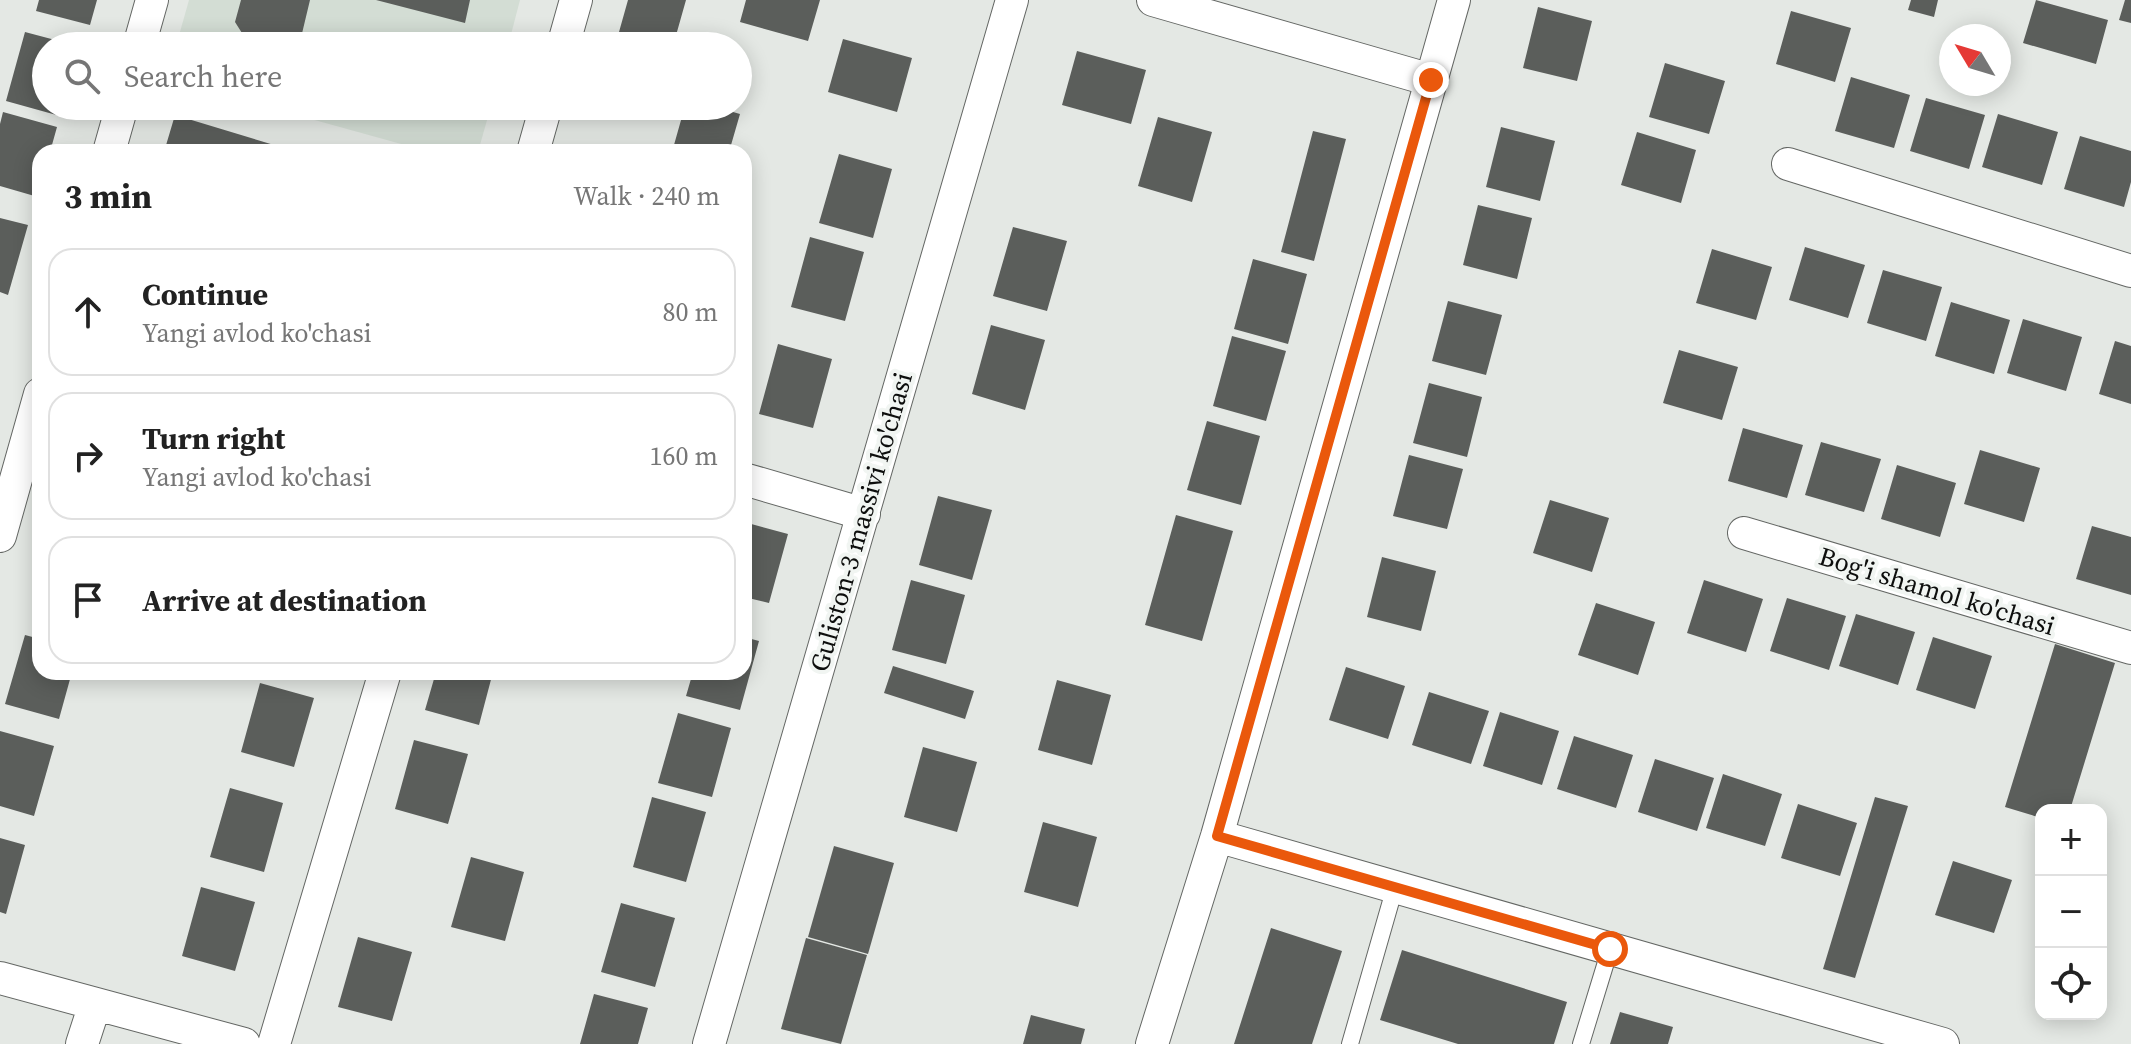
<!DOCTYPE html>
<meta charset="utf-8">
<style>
body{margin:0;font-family:"Source Serif 4",serif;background:#f2f2f2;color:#222}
.controls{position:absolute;right:24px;bottom:24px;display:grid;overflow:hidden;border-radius:16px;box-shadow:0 4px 20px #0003}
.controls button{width:72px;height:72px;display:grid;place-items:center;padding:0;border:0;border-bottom:2px solid #e0e0e0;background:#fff;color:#222;font:40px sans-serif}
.compass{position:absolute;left:1939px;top:24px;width:72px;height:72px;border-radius:50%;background:#fff;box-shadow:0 4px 20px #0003;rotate:308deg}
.stop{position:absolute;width:24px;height:24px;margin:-18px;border:6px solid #ea580c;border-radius:50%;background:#fff}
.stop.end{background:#ea580c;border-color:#fff;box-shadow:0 2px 8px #0008}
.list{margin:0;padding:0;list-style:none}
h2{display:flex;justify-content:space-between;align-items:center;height:104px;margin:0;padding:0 32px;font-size:34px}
h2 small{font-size:26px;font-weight:400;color:#767676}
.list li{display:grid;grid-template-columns:52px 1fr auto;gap:24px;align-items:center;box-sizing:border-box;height:128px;margin:0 16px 16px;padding:0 16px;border:2px solid #e0e0e0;border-radius:24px}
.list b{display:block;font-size:30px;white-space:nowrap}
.list p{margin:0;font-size:26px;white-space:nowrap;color:#767676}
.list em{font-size:26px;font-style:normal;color:#767676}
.icon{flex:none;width:44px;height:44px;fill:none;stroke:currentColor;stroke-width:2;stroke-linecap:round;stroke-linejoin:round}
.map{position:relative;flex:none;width:2131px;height:1044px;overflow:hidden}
.search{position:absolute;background:#fff;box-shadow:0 4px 20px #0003;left:32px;top:32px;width:720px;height:88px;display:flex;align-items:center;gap:20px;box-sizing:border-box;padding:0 28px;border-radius:44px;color:#767676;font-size:30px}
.panel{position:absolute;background:#fff;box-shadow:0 4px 20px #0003;left:32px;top:144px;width:720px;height:536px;border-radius:24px}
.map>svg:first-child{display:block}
.built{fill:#d3ddd4}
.building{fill:#5b5e5b}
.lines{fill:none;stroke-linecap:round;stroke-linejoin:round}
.lane-casing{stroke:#646764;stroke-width:18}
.street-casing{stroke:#646764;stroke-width:34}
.lane{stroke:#fff;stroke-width:16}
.street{stroke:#fff;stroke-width:32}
.route{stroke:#ea580c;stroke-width:10}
.labels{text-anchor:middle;stroke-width:8;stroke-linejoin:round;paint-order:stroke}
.street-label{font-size:26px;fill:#0d0e0d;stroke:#f1f5f2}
</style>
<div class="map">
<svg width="2131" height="1044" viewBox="0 0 2131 1044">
<rect width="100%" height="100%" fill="#e4e8e4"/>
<!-- built -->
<path class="built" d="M189,0H520L508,46H176Z
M264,106H491L478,152H430Z"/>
<!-- building -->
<path class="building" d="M39,0H97L90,25L36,11Z
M241,0H310L299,46H266L247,41L235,22Z
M376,0H470L465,23Z
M628,0H686L673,46L619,32Z
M746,0H820L808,41L740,22Z
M1911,0H1938L1934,17L1908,10Z
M2036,0L2108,20L2096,64L2023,43Z
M2125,0H2131V23L2119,20Z
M1538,7L1592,21L1577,81L1523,68Z
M1791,11L1851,28L1835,82L1776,64Z
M25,32L74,45L46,46V106H63L60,116L6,101Z
M843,39L912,58L897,112L828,92Z
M1077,51L1146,70L1131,124L1062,105Z
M1665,63L1725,81L1709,134L1649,117Z
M1851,77L1910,95L1894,148L1835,131Z
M1926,98L1985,115L1969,169L1910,151Z
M685,106H712L740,114L729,152H672Z
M3,112L57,127L50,152H40L38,197L0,186V124Z
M1998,114L2058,132L2042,185L1982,167Z
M175,115L294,151L293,152H164Z
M1158,117L1212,132L1192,202L1138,186Z
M1501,127L1555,141L1540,201L1486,187Z
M1313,131L1346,139L1314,261L1281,252Z
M1637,132L1696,150L1681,203L1621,185Z
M2080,136L2131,151V182L2124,207L2064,189Z
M839,154L892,169L873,238L819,223Z
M1478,205L1532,218L1517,279L1463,265Z
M0,218L28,225L8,295L0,292Z
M1013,227L1067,241L1047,311L993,296Z
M810,237L864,252L845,321L791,307Z
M1805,247L1865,265L1848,318L1789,300Z
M1712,249L1772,267L1756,320L1696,303Z
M1253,259L1307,274L1288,344L1234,329Z
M1883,270L1942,287L1926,341L1867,323Z
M1448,301L1502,315L1486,375L1432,361Z
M1951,302L2010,320L1994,374L1935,356Z
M2023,319L2082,337L2066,391L2007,373Z
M991,325L1045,340L1025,410L972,394Z
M1232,336L1286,351L1266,421L1213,406Z
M2115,341L2131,346V404L2099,394Z
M778,344L832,359L813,428L759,414Z
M1679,350L1738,367L1722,420L1663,403Z
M1429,383L1482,397L1467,457L1413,443Z
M1207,421L1260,436L1241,505L1187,490Z
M1743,428L1803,445L1787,498L1728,481Z
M1821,442L1881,459L1864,512L1805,495Z
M1980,450L2040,468L2024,522L1964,504Z
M1409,455L1463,469L1447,529L1393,516Z
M1897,465L1956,483L1940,537L1881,519Z
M938,496L992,510L972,580L919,565Z
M1550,500L1609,518L1592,572L1533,553Z
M1176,515L1233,531L1202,641L1145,625Z
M744,522L788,534L769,603L744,597Z
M2092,526L2131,537V595L2076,579Z
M1382,557L1436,571L1421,631L1367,617Z
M911,580L965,595L946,664L892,650Z
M1704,580L1763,599L1746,652L1687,633Z
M39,586H40V606L34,604Z
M1787,598L1846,616L1829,670L1770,651Z
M1596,603L1655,622L1638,675L1578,655Z
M1856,614L1915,632L1898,685L1839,666Z
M25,635L40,639V672H72L59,719L5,704Z
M744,637L759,641L740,710L686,696L693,672H744Z
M1933,637L1992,656L1975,709L1916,690Z
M2055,644L2115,663L2070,810H2041V818L2005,807Z
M893,666L974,691L965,719L884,693Z
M1346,667L1405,686L1388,739L1329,720Z
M436,672H493L479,725L425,710Z
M1057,680L1111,695L1092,765L1038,750Z
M260,683L314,698L294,767L241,752Z
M1429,692L1489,711L1471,764L1412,745Z
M1500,712L1559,731L1542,785L1483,766Z
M678,713L731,728L712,797L658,783Z
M0,731L54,746L34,816L0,806Z
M1574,736L1633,755L1616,808L1557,789Z
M414,740L468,754L448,824L395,809Z
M923,747L977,762L957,832L904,817Z
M1655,759L1714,778L1697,831L1638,812Z
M1723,774L1782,794L1765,846L1706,828Z
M230,788L283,803L264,872L210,857Z
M652,797L706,812L686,882L633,867Z
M1875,797L1908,806L1855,978L1823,969Z
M1798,804L1857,823L1840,876L1781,858Z
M1043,822L1097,837L1078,907L1024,892Z
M0,838L25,845L6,914L0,912Z
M834,846L894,863L868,954L808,937Z
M471,857L524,872L505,941L451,927Z
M1953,861L2012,880L1994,933L1935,915Z
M201,887L255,902L235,971L182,956Z
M621,903L675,918L655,987L601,972Z
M1271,928L1342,951L1312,1044H1234Z
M358,937L412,952L392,1021L338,1007Z
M806,938L867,955L841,1044L781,1029Z
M1402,950L1567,1002L1554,1044H1458L1380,1020Z
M594,994L648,1008L638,1044H580Z
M1620,1012L1673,1027L1668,1044H1610Z
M1031,1015L1085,1029L1081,1044H1023Z"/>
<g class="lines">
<defs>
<path id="lane" d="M1350,1044L1395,887
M1581,1044L1610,949"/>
<path id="street" d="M1153,0L1431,80
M139,46L152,0
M563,46L576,0
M109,152L122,106
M533,152L546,106
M1788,164L2131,271
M744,479L864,514
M1744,533L2131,648
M0,536L40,394
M1217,836L1943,1044
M0,978L244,1044
M82,1044L95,1004
M274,1044L385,672
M709,1044L1012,0
M1152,1044L1217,836L1454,0"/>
</defs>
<!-- lane casing -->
<use href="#lane" class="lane-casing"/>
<!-- street casing -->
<use href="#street" class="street-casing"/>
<!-- lane -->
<use href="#lane" class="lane"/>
<!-- street -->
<use href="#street" class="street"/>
</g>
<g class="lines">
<!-- route -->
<path class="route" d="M1431,80L1217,836L1610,949"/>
</g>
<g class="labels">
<!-- street labels -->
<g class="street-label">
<text transform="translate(861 522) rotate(-74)" y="9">Guliston-3 massivi ko'chasi</text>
<text transform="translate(1937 591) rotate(17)" y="9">Bog'i shamol ko'chasi</text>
</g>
</g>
</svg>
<div class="controls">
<button>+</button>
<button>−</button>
<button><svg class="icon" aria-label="locate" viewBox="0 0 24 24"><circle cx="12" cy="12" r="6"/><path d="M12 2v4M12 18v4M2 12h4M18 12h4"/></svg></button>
</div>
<svg class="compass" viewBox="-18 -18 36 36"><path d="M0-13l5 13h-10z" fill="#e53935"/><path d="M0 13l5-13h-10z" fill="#767676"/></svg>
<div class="stop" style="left:1610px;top:949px"></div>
<div class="stop end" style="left:1431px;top:80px"></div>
<div class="search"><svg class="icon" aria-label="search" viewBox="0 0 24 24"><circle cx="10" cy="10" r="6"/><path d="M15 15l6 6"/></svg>Search here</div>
<section class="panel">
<h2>3 min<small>Walk · 240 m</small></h2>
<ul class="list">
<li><svg class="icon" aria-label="ahead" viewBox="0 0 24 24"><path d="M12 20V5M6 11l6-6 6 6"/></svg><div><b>Continue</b><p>Yangi avlod ko'chasi</p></div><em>80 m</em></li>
<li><svg class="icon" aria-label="right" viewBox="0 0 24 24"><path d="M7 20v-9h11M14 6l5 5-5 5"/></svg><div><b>Turn right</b><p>Yangi avlod ko'chasi</p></div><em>160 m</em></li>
<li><svg class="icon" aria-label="arrive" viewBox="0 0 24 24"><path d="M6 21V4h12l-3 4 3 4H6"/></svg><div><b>Arrive at destination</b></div></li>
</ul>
</section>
</div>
